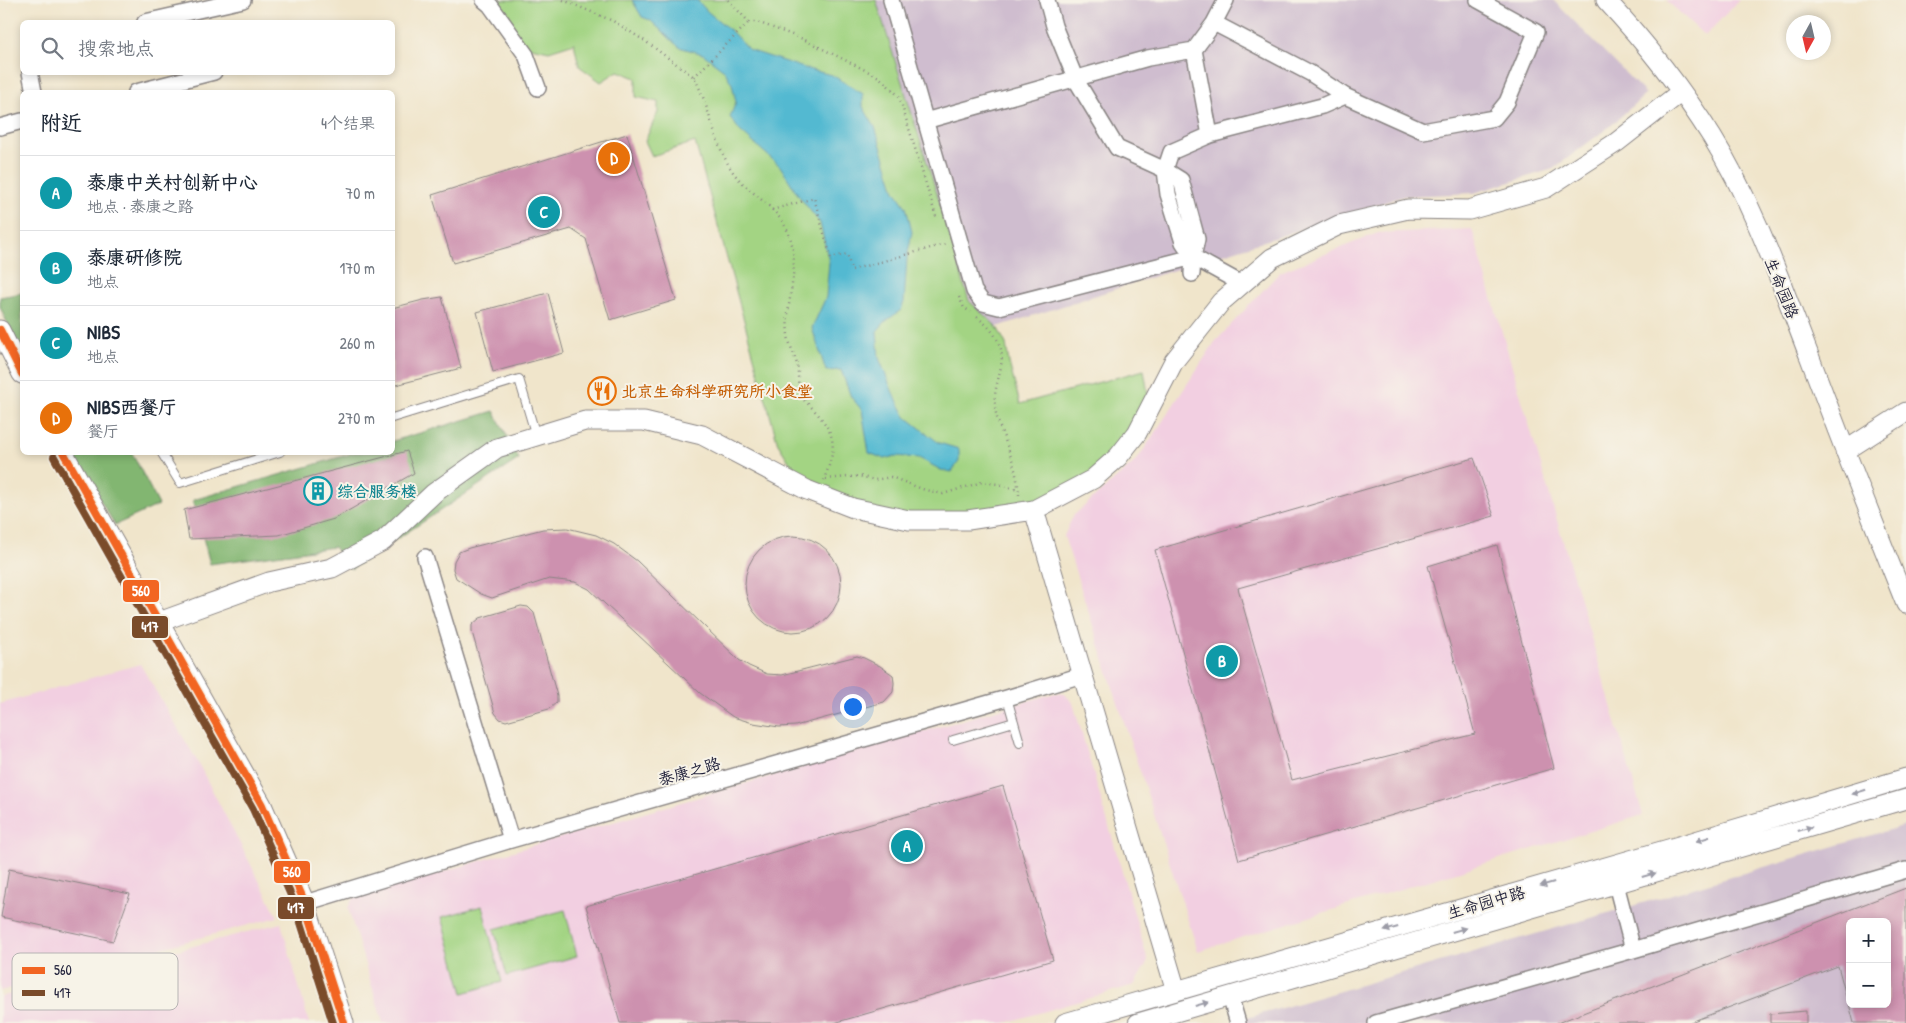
<!DOCTYPE html>
<html lang="zh">
<meta charset="utf-8">
<style>
body{margin:0;font-family:"Patrick Hand","LXGW WenKai TC",sans-serif;background:#f6f6f7;color:#1f2937}
.controls{position:absolute;right:15px;bottom:15px;display:grid;overflow:hidden;border-radius:8px;box-shadow:0 2px 8px #0003}
.controls button{width:45px;height:45px;display:grid;place-items:center;padding:0;border:0;border-bottom:1px solid #e0e1e3;background:#fff;color:#1f2937;font:25px sans-serif}
.compass{position:absolute;left:1786px;top:15px;width:45px;height:45px;border-radius:50%;background:#fff;box-shadow:0 2px 8px #0003;rotate:188deg}
.you{position:absolute;left:852px;top:706px;width:18px;height:18px;margin:-12px;border:4px solid #fff;border-radius:50%;background:#1a73e8;box-shadow:0 0 0 8px #1a73e833}
.badge{display:grid;place-items:center;width:32px;height:32px;border-radius:50%;background:#111827;color:#fff;font-size:16px;font-weight:700}
.pin{position:absolute;translate:-50% -50%;border:2px solid #fff;box-shadow:0 1px 5px #0006}
.list{margin:0;padding:0;list-style:none}
h2{display:flex;justify-content:space-between;align-items:center;height:65px;margin:0;padding:0 20px;font-size:21px}
h2 small{font-size:16px;font-weight:400;color:#747a83}
.list li{display:grid;grid-template-columns:32px 1fr auto;gap:15px;align-items:center;box-sizing:border-box;height:75px;padding:0 20px;border-top:1px solid #e0e1e3}
.list b{display:block;font-size:19px;white-space:nowrap}
.list p{margin:0;font-size:16px;white-space:nowrap;color:#747a83}
.list em{font-size:16px;font-style:normal;color:#747a83}
.icon{flex:none;width:28px;height:28px;fill:none;stroke:currentColor;stroke-width:2;stroke-linecap:round;stroke-linejoin:round}
.map{position:relative;flex:none;width:1906px;height:1023px;overflow:hidden}
.search{position:absolute;background:#fff;box-shadow:0 2px 8px #0003;left:20px;top:20px;width:375px;height:55px;display:flex;align-items:center;gap:12px;box-sizing:border-box;padding:0 18px;border-radius:8px;color:#747a83;font-size:19px}
.panel{position:absolute;background:#fff;box-shadow:0 2px 8px #0003;left:20px;top:90px;width:375px;height:365px;border-radius:8px}
.map>svg:first-child{display:block}
.built{fill:#f2cfe1}
.industrial{fill:#cfbdcf;fill-rule:evenodd}
.green{fill:#a3d483;stroke:#627b5f}
.forest{fill:#82b671;stroke:#526c56}
.water{fill:#52b9d1;stroke:#3a6e86}
.building{fill:#cd91af}
.lines{fill:none;stroke-linecap:round;stroke-linejoin:round}
.service-casing{stroke:#898483;stroke-width:10}
.minor-casing{stroke:#898483;stroke-width:18}
.tertiary-casing{stroke:#898483;stroke-width:21}
.path{stroke:#898483;stroke-width:2.5;stroke-dasharray:1 4;stroke-linecap:butt}
.service{stroke:#fff;stroke-width:8}
.minor{stroke:#fff;stroke-width:15}
.tertiary{stroke:#fff;stroke-width:19}
.bus-1-casing{stroke:#f7f3e8;stroke-width:11}
.bus-2-casing{stroke:#f7f3e8;stroke-width:11}
.bus-1{stroke:#f26522;stroke-width:8}
.bus-2{stroke:#7a4b2a;stroke-width:8}
.oneway{fill:#9c9ca7}
.labels{text-anchor:middle;stroke-width:4;stroke-linejoin:round;paint-order:stroke}
.street-label{font-size:16px;fill:#22223b;stroke:#f7f3e8}
.food-label{font-size:16px;font-weight:bold;fill:#c56008;stroke:#f7f3e8;text-anchor:start}
.culture-label{font-size:16px;font-weight:bold;fill:#0d838f;stroke:#f7f3e8;text-anchor:start}
.key{fill:#f7f3e8;stroke:#b7b4b4;stroke-width:1}
.key-label{font-size:14px;fill:#22223b}
.line-badge{stroke:#f7f3e8;stroke-width:2}
.badge-label{font-size:14px;text-anchor:middle;font-weight:bold;fill:#fff}
</style>
<div class="map">
<svg width="1906" height="1023" viewBox="0 0 1906 1023">
<rect width="100%" height="100%" fill="#f7f3e8"/>
<filter id="ink" filterUnits="userSpaceOnUse"><feTurbulence type="fractalNoise" baseFrequency=".02" numOctaves="2"/><feDisplacementMap in="SourceGraphic" scale="10" xChannelSelector="R" yChannelSelector="G"/><feConvolveMatrix kernelMatrix="1 2 1 2 8 2 1 2 1" color-interpolation-filters="sRGB"/></filter>
<filter id="wash" filterUnits="userSpaceOnUse"><feTurbulence type="fractalNoise" baseFrequency=".0096" numOctaves="4" result="noise"/><feDisplacementMap in="SourceGraphic" scale="20" xChannelSelector="R" yChannelSelector="G"/><feGaussianBlur stdDeviation="1.12" result="paint"/><feColorMatrix in="noise" values="0 0 0 0 0 0 0 0 0 0 0 0 0 0 0 0 0 1.4 0 .05"/><feComposite in="paint" operator="in"/></filter>
<g filter="url(#wash)">
<rect width="100%" height="100%" fill="#f0e5cb"/>
<!-- built -->
<path class="built" d="M1666,0H1739L1705,36Z
M1472,229L1643,815L1198,951L1064,536L1073,516L1137,460L1215,342L1280,272L1378,233Z
M140,664L196,759L278,917L0,991V704Z
M1055,693L1065,694L1073,703L1148,961L1134,985L1005,1023H383L348,908L353,898Z
M281,923L309,1023H0V997Z"/>
<!-- industrial -->
<path class="industrial" d="M876,0H1553L1646,94L1609,127L1553,169L1474,193L1404,196L997,327L970,301L939,200Z
M1906,825V1023H1230L1622,909ZM1850,922H1887V1004H1850Z"/>
<!-- green -->
<path class="green" d="M484,0H876L939,200L969,301L997,327L1006,344L1009,363L1020,404L1144,370L1148,394L1118,457L1034,510L909,520L807,490L778,444L695,142L652,156L645,141L658,112V102L636,97V78L618,71L601,82L579,66L574,43L549,51L517,44Z
M482,906L502,982L463,993L442,917Z
M565,910L577,956L507,976L494,929Z"/>
<!-- forest -->
<path class="forest" d="M22,293V355L0,307V297Z
M494,411L519,459L351,569L334,547L210,564L193,500L354,453L392,452L393,441Z
M72,453H132L159,505L115,525Z"/>
<!-- water -->
<path class="water" d="M632,0H697L708,12L730,30L749,50L807,69L832,75L863,94V107L875,127L895,191L906,207L912,232L907,258L904,302L901,310L886,321L877,331L879,358L893,393L906,417L939,443L959,449V461L952,472L941,470L919,458L895,456L885,459L869,453L862,410L851,397L841,370L826,371L812,328L826,297L829,262L820,223L799,196L780,166L740,131L730,117L736,102L732,84L724,70L703,54L679,47L650,20L642,17Z"/>
<g id="blocks">
<!-- building -->
<path class="building" d="M627,134L676,300L610,320L586,239L571,229L453,263L432,195Z
M548,293L564,353L493,372L477,312Z
M442,297L461,368L392,386V308L423,300Z
M407,451L414,473L334,519L279,535L189,539L184,510Z
M1474,458L1494,516L1238,588L1292,780L1475,734L1428,566L1497,545L1554,768L1239,860L1155,550Z
M567,528L596,535L614,544L637,561L739,660L749,666L767,674L782,675L857,656L864,658L880,666L893,675L894,683L893,692L884,702L795,726L779,727L753,723L733,717L700,693L589,589L575,582L549,579L492,598L481,594L456,578L453,569L454,561L459,552L469,548L543,529Z
M745 584a48 48 0 1 1 96 0a48 48 0 1 1-96 0Z
M521,606L528,607L534,613L557,696V702L549,709L506,721L500,719L495,713L472,632V625L480,618Z
M1003,786L1053,960L834,1023H620L586,906Z
M9,869L130,894L113,941L1,917Z
M1906,888V1023H1854L1849,1004H1887V922H1850V995L1846,996L1838,966L1688,1023H1557Z
M1806,1011V1023H1770V1014Z"/>
</g>
</g>
<g filter="url(#ink)">
<use href="#blocks" fill-opacity="0" stroke="#898483" stroke-width="1"/>
<g class="lines">
<defs>
<path id="service" d="M392,418L519,379L536,436
M161,452L180,483L280,452
M1007,698L1020,743
M953,740L1014,722"/>
<path id="minor" d="M484,0L490,5L526,55L538,88
M891,0L974,291L983,303L999,307L1193,257
M1047,0L1054,26L1076,80L1117,148L1165,170L1181,180L1197,239L1193,257L1192,274
M145,22L243,0
M1214,23L1226,0
M1194,50L1210,135
M30,72L34,92
M136,92L214,72
M925,121L1148,58L1194,50L1214,23L1310,73L1345,96L1423,131L1494,118L1507,102L1536,32L1478,0
M0,127L22,121
M1242,284L1193,257L1183,242L1168,194L1165,170L1171,152L1210,135L1322,106L1345,96
M425,557L511,840
M1616,884L1633,950L1906,870
M305,903L511,840L1007,698L1082,675
M1230,996L1238,1023
M1376,1023L1633,950"/>
<path id="tertiary" d="M1606,0C1645,42 1682,89 1712,137C1755,206 1781,284 1810,358C1841,441 1873,522 1906,604
M0,330L22,374
M1845,451L1906,412
M63,452L262,805L305,903L344,1023
M1034,510L1176,991
M159,622L269,582L332,568L383,541L434,493L497,448L585,421H644L702,435L807,490L853,508L909,520H968L1034,510L1093,479L1118,457L1137,433L1174,361L1221,302L1272,258L1339,225L1408,209L1469,210L1546,188L1617,142L1681,92
M1065,1023L1679,846L1906,778
M1138,1023L1906,799"/>
</defs>
<!-- service casing -->
<use href="#service" class="service-casing"/>
<!-- minor casing -->
<use href="#minor" class="minor-casing"/>
<!-- tertiary casing -->
<use href="#tertiary" class="tertiary-casing"/>
<!-- path -->
<path class="path" d="M563,0L613,21L645,41L694,77C710,106 713,143 733,172C747,192 772,203 785,226C805,261 784,300 788,335C789,344 794,354 797,364C799,373 797,385 800,394C802,400 811,406 815,411C839,438 835,449 824,480
M728,0L749,22H757L803,39L879,77L899,96L937,220
M694,77L749,22
M772,210L814,198L831,258L847,254L851,270L945,244
M959,297L964,308L971,312
M977,317C986,324 994,332 999,343C1008,364 992,385 995,407C997,424 1005,438 1010,454C1015,467 1018,482 1019,495
M826,479L859,476L875,480L891,477L925,490L943,494L982,482L998,484L1018,490"/>
<!-- service -->
<use href="#service" class="service"/>
<!-- minor -->
<use href="#minor" class="minor"/>
<!-- tertiary -->
<use href="#tertiary" class="tertiary"/>
<defs>
<path id="bus-1" d="M0,330L22,374
M63,452L262,805L305,903L344,1023"/>
<path id="bus-2" d="M54,457L253,809L296,907L333,1023"/>
</defs>
<!-- bus-1 casing -->
<use href="#bus-1" class="bus-1-casing"/>
<!-- bus-2 casing -->
<use href="#bus-2" class="bus-2-casing"/>
<!-- bus-1 -->
<use href="#bus-1" class="bus-1"/>
<!-- bus-2 -->
<use href="#bus-2" class="bus-2"/>
</g>
<!-- one-way arrows -->
<defs><path id="oneway-solid" d="M-6-.8H1V-3.2L6.5 0L1 3.2V.8H-6Z" transform="scale(1.25)"/></defs>
<g class="oneway">
<use href="#oneway-solid" transform="translate(1859 792) rotate(163)"/>
<use href="#oneway-solid" transform="translate(1805 829) rotate(-16)"/>
<use href="#oneway-solid" transform="translate(1703 839) rotate(163)"/>
<use href="#oneway-solid" transform="translate(1649 875) rotate(-16)"/>
<use href="#oneway-solid" transform="translate(1547 884) rotate(164)"/>
<use href="#oneway-solid" transform="translate(1391 929) rotate(164)"/>
<use href="#oneway-solid" transform="translate(1459 930) rotate(-16)"/>
<use href="#oneway-solid" transform="translate(1202 1004) rotate(-16)"/>
</g>
</g>
<!-- icons -->
<defs>
<symbol id="restaurant-ring" viewBox="-11 -11 22 22"><circle r="9.5" fill="#f7f3e8" stroke="#e8710a" stroke-width="1.5"/><path d="M-5-6h1v4h1v-4h1v4h1v-4h1v5L-1.5 .5V6h-2V.5L-5-1ZM5-6V6H3V1.5H1.5Q1.5-4 5-6Z" fill="#e8710a"/></symbol>
<symbol id="building-ring" viewBox="-11 -11 22 22"><circle r="9.5" fill="#f7f3e8" stroke="#0f9aa8" stroke-width="1.5"/><path d="M-4-6H4V6H1V3H-1V6H-4ZM-2.5-4.3h1.7v1.8h-1.7ZM.8-4.3h1.7v1.8H.8ZM-2.5-1h1.7V.8h-1.7ZM.8-1h1.7V.8H.8Z" fill="#0f9aa8"/></symbol>
</defs>
<g fill-rule="evenodd">
<use href="#restaurant-ring" x="586" y="375" width="32" height="32"/>
<use href="#building-ring" x="302" y="475" width="32" height="32"/>
</g>
<g class="labels">
<!-- street labels -->
<g class="street-label">
<text transform="translate(1782 288) rotate(68)" y="6">生命园路</text>
<text transform="translate(689 771) rotate(-16)" y="6">泰康之路</text>
<text transform="translate(1486 902) rotate(-16)" y="6">生命园中路</text>
</g>
<!-- food labels -->
<g class="food-label">
<text x="621" y="397">北京生命科学研究所小食堂</text>
</g>
<!-- culture labels -->
<g class="culture-label">
<text x="337" y="497">综合服务楼</text>
</g>
</g>
<!-- legend -->
<rect x="12" y="953" width="166" height="57" rx="8" class="key"/>
<rect x="22" y="967" width="23" height="7" fill="#f26522"/>
<rect x="22" y="990" width="23" height="6" fill="#7a4b2a"/>
<g class="key-label">
<text x="54" y="975">560</text>
<text x="54" y="998">417</text>
</g>
<g class="line-badge">
<rect x="122" y="579" width="38" height="24" rx="5" fill="#f26522"/>
<rect x="131" y="615" width="38" height="24" rx="5" fill="#7a4b2a"/>
<rect x="273" y="860" width="38" height="24" rx="5" fill="#f26522"/>
<rect x="277" y="896" width="38" height="24" rx="5" fill="#7a4b2a"/>
</g>
<g class="badge-label">
<text x="141" y="596">560</text>
<text x="150" y="632">417</text>
<text x="292" y="877">560</text>
<text x="296" y="913">417</text>
</g>
</svg>
<div class="controls">
<button>+</button>
<button>−</button>
</div>
<svg class="compass" viewBox="-18 -18 36 36"><path d="M0-13l5 13h-10z" fill="#e53935"/><path d="M0 13l5-13h-10z" fill="#747a83"/></svg>
<div class="you"></div>
<div class="pin badge" style="left:907px;top:846px;background:#0f9aa8">A</div>
<div class="pin badge" style="left:1222px;top:661px;background:#0f9aa8">B</div>
<div class="pin badge" style="left:544px;top:212px;background:#0f9aa8">C</div>
<div class="pin badge" style="left:614px;top:158px;background:#e8710a">D</div>
<div class="search"><svg class="icon" aria-label="search" viewBox="0 0 24 24"><circle cx="10" cy="10" r="6"/><path d="M15 15l6 6"/></svg>搜索地点</div>
<section class="panel">
<h2>附近<small>4个结果</small></h2>
<ul class="list">
<li><span class="badge" style="background:#0f9aa8">A</span><div><b>泰康中关村创新中心</b><p>地点 · 泰康之路</p></div><em>70 m</em></li>
<li><span class="badge" style="background:#0f9aa8">B</span><div><b>泰康研修院</b><p>地点</p></div><em>170 m</em></li>
<li><span class="badge" style="background:#0f9aa8">C</span><div><b>NIBS</b><p>地点</p></div><em>260 m</em></li>
<li><span class="badge" style="background:#e8710a">D</span><div><b>NIBS西餐厅</b><p>餐厅</p></div><em>270 m</em></li>
</ul>
</section>
</div>
